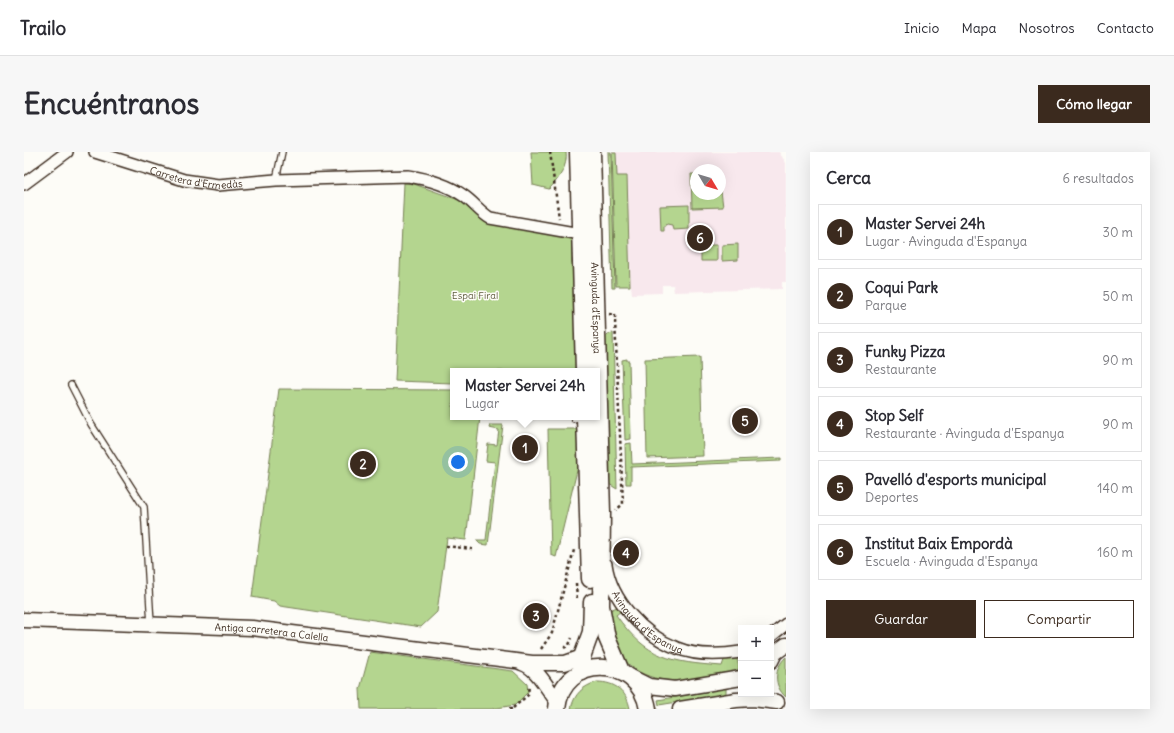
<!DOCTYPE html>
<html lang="es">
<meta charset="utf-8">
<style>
body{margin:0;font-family:Delius,sans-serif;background:#f7f7f7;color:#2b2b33}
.controls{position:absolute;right:12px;bottom:12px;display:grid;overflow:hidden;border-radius:0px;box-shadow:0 4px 16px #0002}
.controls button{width:36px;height:36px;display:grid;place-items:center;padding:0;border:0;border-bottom:1px solid #e1e1e2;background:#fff;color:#2b2b33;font:20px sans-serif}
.compass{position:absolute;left:666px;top:12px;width:36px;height:36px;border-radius:50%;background:#fff;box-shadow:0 4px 16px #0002;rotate:128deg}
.you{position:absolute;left:434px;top:310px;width:14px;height:14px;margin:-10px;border:3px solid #fff;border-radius:50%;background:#1a73e8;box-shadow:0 0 0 6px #1a73e833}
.badge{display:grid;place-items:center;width:26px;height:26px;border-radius:50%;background:#3b2a1e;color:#fff;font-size:13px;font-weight:700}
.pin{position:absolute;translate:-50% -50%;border:2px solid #fff;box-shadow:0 1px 4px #0006}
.popup{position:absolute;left:426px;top:216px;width:150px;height:52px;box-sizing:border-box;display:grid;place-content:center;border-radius:0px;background:#fff;filter:drop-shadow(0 1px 3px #0005);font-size:13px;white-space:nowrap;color:#7c7c81}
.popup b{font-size:15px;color:#2b2b33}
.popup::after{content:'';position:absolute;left:50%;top:100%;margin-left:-8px;border:8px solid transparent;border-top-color:#fff}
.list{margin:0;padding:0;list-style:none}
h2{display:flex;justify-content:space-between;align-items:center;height:52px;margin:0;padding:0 16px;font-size:17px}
h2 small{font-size:13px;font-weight:400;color:#7c7c81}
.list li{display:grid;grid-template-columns:26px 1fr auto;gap:12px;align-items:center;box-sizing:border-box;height:56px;margin:0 8px 8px;padding:0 8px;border:1px solid #e1e1e2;border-radius:0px}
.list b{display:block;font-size:15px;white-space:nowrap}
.list p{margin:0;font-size:13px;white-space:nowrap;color:#7c7c81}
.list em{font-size:13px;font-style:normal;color:#7c7c81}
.actions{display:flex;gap:8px;padding:12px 16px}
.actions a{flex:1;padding:9px 0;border:1px solid #3b2a1e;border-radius:0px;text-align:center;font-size:14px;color:#3b2a1e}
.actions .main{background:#3b2a1e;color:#fff}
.map{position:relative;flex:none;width:762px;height:557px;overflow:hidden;border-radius:0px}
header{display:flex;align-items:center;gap:24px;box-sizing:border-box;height:56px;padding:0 20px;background:#fff;border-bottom:1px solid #e1e1e2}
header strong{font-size:19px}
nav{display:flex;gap:22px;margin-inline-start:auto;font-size:14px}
.intro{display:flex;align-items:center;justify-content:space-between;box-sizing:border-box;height:96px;padding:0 24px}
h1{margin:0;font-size:28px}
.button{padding:10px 18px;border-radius:0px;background:#3b2a1e;color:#fff;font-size:14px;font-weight:700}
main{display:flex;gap:24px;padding:0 24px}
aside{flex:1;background:#fff;border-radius:0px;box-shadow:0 4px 16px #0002}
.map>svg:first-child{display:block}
.built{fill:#f8e8ed;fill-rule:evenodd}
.green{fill:#b4d58f;stroke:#788056}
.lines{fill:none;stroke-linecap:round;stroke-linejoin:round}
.service-casing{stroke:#3b2a1e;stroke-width:8}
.minor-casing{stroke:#3b2a1e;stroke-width:14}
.tertiary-casing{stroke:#3b2a1e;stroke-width:17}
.secondary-casing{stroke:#3b2a1e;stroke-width:19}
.path{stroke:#3b2a1e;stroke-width:2.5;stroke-dasharray:3 3;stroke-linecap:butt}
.service{stroke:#fdfcf7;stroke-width:5.5}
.minor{stroke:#fdfcf7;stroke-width:11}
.tertiary{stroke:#fdfcf7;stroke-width:14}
.secondary{stroke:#fdfcf7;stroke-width:16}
.labels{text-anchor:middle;stroke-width:3;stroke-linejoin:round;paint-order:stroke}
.street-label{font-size:10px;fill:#3b2a1e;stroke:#fdfcf7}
.park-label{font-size:10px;fill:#5f5d40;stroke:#fdfcf7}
</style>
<header>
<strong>Trailo</strong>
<nav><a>Inicio</a><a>Mapa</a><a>Nosotros</a><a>Contacto</a></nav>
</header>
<div class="intro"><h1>Encuéntranos</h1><a class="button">Cómo llegar</a></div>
<main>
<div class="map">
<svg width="762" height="557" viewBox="0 0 762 557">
<rect width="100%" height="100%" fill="#fdfcf7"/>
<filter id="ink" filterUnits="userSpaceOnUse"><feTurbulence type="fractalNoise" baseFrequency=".025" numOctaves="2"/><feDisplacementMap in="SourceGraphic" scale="8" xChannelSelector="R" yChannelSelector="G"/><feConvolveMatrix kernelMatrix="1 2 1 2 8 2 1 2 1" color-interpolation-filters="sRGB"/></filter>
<g filter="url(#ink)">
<!-- built -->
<path class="built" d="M588,0H755L762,11V130H758V137L650,140L649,133H638V141L608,142L607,134H592ZM672,18H696V42H672Z"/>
<!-- green -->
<path class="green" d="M507,0H542C544,14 535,27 525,37L509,33Z
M584,0H587L591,136H588Z
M588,1H592L593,24H603L606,134H592Z
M667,22H672V42H678V44L696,42V31L699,55L668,56Z
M380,31L390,32L435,48L452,61L548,83V111L551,112L554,219H429V231L371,229Z
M665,53V77L649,78L648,73L643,72L640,74V79H637L636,54Z
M714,92V108L698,109V93Z
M677,93H693V109H677Z
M589,181L593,337L585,332L580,186L584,182Z
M676,205L679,304L623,306L621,207Z
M603,207V209H605L607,287L601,288L598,208Z
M255,237L429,238V265H456L442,388L423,386L413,460L397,475L256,454L250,449L228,445Z
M466,273H479L464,393L456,392L452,388H462L471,310L462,309L464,292L473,293L475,278L465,276Z
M524,277H556L557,302L532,405L527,403Z
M607,291L608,312L757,306V309L607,315V332H602L601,292Z
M593,455L597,459L592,463C623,507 647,510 698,514L700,508L705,505L713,507L715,516L709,521C694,520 678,526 663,528C636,532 600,521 592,492C589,481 588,469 586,458Z
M346,500L489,519L503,532L504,540L491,553L467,557H337L336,537Z
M762,505V545C749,534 750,516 762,505Z
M573,530C591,530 603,539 606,557H547C550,542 559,534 573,530Z
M702,536V542L635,553L634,548Z"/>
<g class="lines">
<defs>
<path id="service" d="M252,28L258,0
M47,233L67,272L120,355L127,472
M550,267L556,265"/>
<g id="minor">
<path id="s1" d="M71,0L160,28L194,33L252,28L384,24C404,27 423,32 440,44C450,51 456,60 466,66L556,82"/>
<path d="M0,32L43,0"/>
<path id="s2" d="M582,412C587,448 619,483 653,496C672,504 697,503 717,500"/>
<path d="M747,484L762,472"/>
</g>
<g id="tertiary">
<path id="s3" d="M0,468L228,476L508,511H541L558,505"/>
<path d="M747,509L751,501L762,493"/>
<path d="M498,511C514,516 523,537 534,550"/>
<path d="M607,525L625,534L651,537L717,526"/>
<path d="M656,557L712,548L729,547L753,550"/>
</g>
<g id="secondary">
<path d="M554,0L560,219"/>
<path id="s4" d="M568,0L578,361L577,454L583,486L597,519"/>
<path d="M561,265L566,427"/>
<path d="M558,520V505L567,480L568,450"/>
<path d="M533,557C538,502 615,502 624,557"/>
</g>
</defs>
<!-- service casing -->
<use href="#service" class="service-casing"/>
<!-- minor casing -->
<use href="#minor" class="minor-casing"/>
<!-- tertiary casing -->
<use href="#tertiary" class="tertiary-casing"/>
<!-- secondary casing -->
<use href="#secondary" class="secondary-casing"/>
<!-- path -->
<path class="path" d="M526,0L535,66
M585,162L591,163V168L599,352L592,358
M422,394L448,397
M552,431L553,448
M540,496L545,493L548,486
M517,497L528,481L550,398
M489,556L504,543L505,533
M485,557H491"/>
<!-- service -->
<use href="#service" class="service"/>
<!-- minor -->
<use href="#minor" class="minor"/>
<!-- tertiary -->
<use href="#tertiary" class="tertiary"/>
<!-- secondary -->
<use href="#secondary" class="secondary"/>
</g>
</g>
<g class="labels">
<!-- street labels -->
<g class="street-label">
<text dy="4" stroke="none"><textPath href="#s1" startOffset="105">Carretera d'Ermedàs</textPath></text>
<text dy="4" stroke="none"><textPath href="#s4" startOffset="156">Avinguda d'Espanya</textPath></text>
<text dy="4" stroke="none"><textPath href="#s2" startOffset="75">Avinguda d'Espanya</textPath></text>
<text dy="4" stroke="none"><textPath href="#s3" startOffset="248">Antiga carretera a Calella</textPath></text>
</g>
<!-- park labels -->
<g class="park-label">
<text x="451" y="147">Espai Firal</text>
</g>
</g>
</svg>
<div class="controls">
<button>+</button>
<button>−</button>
</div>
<svg class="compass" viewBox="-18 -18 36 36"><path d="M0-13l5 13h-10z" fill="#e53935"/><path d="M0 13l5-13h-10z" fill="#7c7c81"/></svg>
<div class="you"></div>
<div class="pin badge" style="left:501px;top:296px">1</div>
<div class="popup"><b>Master Servei 24h</b>Lugar</div>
<div class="pin badge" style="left:339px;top:312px">2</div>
<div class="pin badge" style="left:512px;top:464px">3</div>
<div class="pin badge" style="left:602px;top:401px">4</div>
<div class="pin badge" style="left:721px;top:269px">5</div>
<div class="pin badge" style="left:676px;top:86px">6</div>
</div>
<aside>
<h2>Cerca<small>6 resultados</small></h2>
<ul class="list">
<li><span class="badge">1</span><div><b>Master Servei 24h</b><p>Lugar · Avinguda d'Espanya</p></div><em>30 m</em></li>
<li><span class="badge">2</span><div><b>Coqui Park</b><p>Parque</p></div><em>50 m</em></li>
<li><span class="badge">3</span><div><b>Funky Pizza</b><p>Restaurante</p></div><em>90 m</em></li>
<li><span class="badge">4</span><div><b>Stop Self</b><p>Restaurante · Avinguda d'Espanya</p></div><em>90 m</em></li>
<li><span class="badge">5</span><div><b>Pavelló d'esports municipal</b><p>Deportes</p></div><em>140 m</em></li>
<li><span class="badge">6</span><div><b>Institut Baix Empordà</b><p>Escuela · Avinguda d'Espanya</p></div><em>160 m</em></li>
</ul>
<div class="actions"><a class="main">Guardar</a><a>Compartir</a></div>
</aside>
</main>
